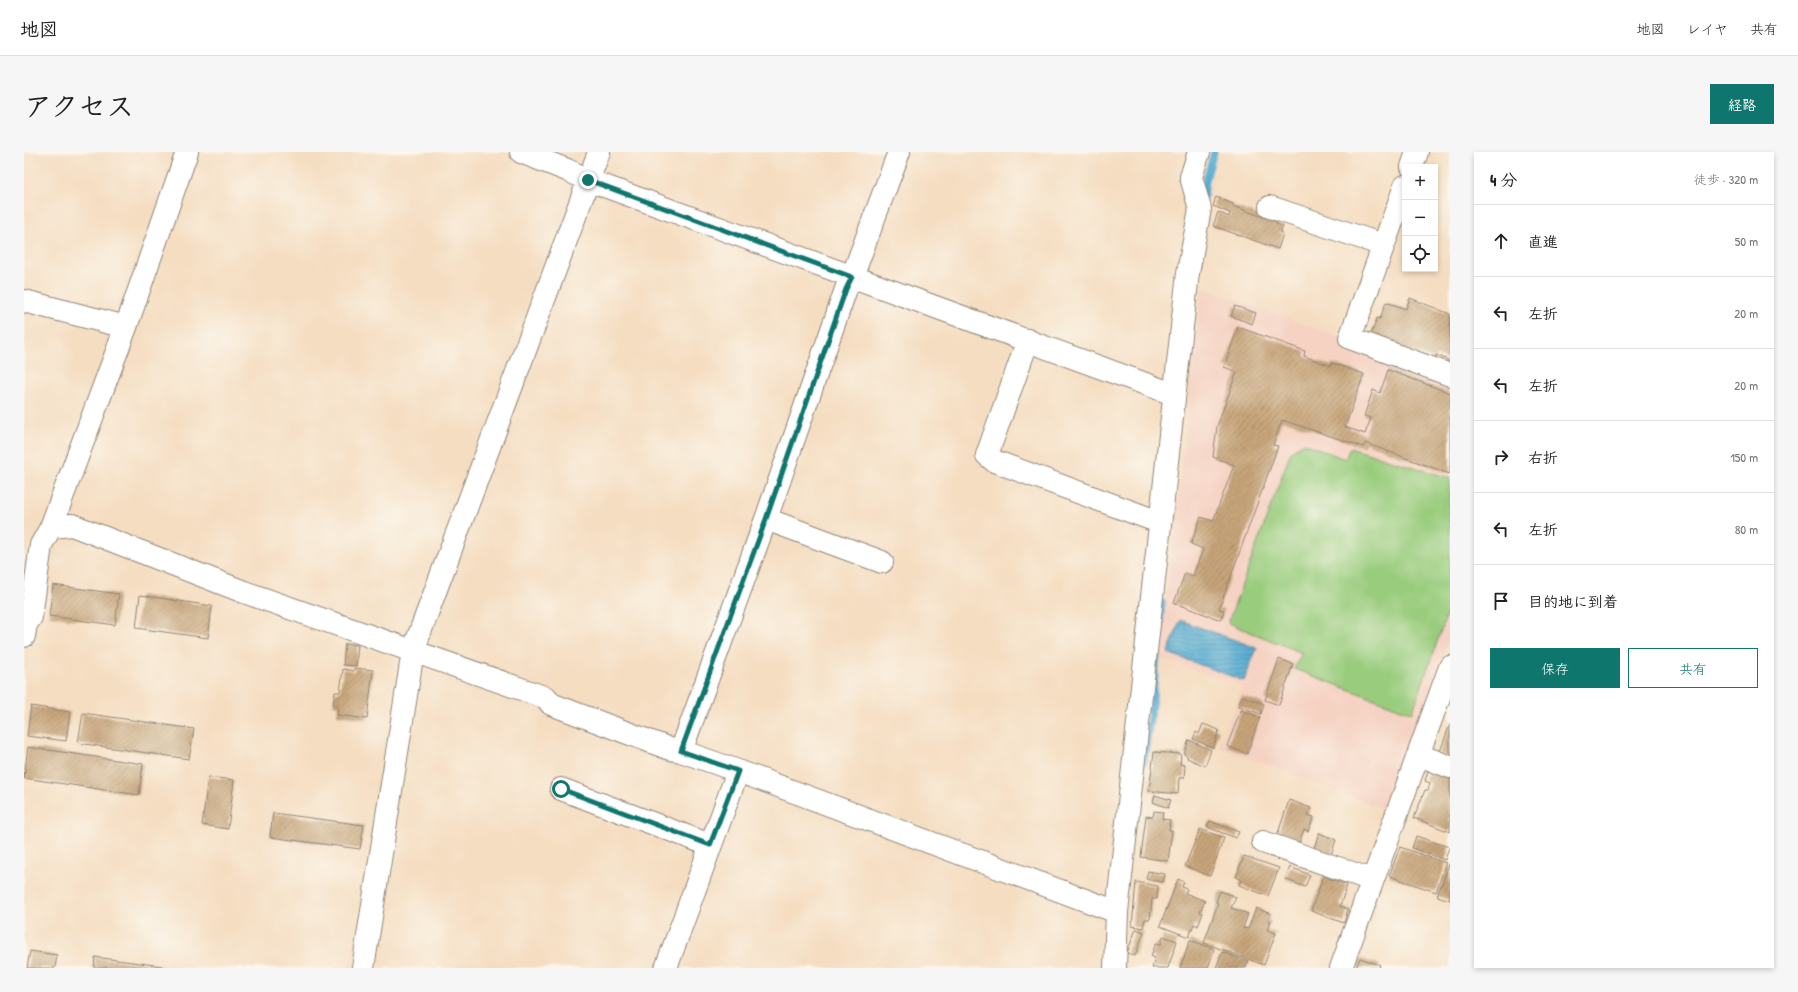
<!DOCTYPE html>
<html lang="ja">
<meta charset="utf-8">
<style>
body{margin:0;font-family:"Patrick Hand","Klee One",sans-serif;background:#f6f6f6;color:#202124}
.controls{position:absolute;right:12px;top:12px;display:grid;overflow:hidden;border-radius:0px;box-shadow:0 2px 6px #0003}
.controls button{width:36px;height:36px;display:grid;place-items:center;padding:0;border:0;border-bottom:1px solid #e0e0e0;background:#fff;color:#202124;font:20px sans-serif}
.stop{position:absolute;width:12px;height:12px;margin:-9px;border:3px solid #0f766e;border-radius:50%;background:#fff}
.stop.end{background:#0f766e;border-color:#fff;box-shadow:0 1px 4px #0008}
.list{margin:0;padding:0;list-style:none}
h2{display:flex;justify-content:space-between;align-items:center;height:52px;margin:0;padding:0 16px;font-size:17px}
h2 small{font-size:13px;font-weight:400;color:#757577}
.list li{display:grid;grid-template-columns:26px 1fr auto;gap:12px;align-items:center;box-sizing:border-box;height:72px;padding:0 16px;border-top:1px solid #e0e0e0}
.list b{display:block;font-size:15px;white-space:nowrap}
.list em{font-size:13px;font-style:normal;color:#757577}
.actions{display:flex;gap:8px;padding:12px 16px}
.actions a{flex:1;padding:9px 0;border:1px solid #0f766e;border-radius:0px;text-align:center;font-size:14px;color:#0f766e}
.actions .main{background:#0f766e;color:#fff}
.icon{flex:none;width:22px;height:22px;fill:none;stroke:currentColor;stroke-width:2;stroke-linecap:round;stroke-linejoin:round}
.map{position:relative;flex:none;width:1426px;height:816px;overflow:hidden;border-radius:0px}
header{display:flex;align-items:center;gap:24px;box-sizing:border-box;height:56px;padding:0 20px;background:#fff;border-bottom:1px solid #e0e0e0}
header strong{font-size:19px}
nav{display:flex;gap:22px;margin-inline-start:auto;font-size:14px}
.intro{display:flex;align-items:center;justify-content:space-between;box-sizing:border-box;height:96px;padding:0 24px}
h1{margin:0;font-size:28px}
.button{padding:10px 18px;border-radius:0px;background:#0f766e;color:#fff;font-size:14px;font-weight:700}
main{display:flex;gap:24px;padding:0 24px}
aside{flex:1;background:#fff;border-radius:0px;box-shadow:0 2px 6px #0003}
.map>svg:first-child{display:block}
.built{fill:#f5d2c2}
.green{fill:#99cc7d;stroke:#627c54}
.water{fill:url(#water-rules);stroke:#406c7e}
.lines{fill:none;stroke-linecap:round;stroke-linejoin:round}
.stream{stroke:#56acd2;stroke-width:7}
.building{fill:url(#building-hatch)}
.minor-casing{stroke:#908476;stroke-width:24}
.minor{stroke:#fff;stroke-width:22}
.route{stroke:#0f766e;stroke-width:5}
</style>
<header>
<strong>地図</strong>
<nav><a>地図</a><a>レイヤ</a><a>共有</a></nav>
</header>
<div class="intro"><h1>アクセス</h1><a class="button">経路</a></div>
<main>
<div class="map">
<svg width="1426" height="816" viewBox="0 0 1426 816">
<defs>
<pattern id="water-rules" width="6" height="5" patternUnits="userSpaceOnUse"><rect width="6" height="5" fill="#56acd2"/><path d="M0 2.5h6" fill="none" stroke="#478cab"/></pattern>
<pattern id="building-hatch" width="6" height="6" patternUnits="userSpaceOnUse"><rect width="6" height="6" fill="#c8a57a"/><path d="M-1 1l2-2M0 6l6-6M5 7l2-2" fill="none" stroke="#a38764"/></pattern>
</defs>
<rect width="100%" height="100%" fill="#fbf7ec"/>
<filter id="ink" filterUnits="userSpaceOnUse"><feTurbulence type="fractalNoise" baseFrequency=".025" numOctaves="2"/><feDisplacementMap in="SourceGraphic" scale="8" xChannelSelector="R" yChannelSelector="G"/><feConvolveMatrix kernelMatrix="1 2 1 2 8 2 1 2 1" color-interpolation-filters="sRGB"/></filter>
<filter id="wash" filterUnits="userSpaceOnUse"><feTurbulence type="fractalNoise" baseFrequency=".012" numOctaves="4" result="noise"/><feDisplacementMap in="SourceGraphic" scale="16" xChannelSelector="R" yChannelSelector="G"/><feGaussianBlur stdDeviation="0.9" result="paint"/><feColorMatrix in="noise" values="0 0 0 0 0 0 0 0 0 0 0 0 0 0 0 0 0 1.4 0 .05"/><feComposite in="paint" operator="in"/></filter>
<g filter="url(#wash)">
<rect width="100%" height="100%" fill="#f5ddc1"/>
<!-- built -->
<path class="built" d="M1178,135L1426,225V483L1364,658L1195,595L1219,534L1137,507V489Z"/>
<!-- green -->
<path class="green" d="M1280,291L1321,307L1326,296L1426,326V453L1388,561L1270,517L1278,501L1204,471L1267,299Z"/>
<!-- water -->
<path class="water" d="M1156,468L1233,496L1220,529L1144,501Z"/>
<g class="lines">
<!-- stream -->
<path class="stream" d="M1180,44L1182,27L1190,0
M1120,611L1129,544L1138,451"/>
</g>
<g id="blocks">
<!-- building -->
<path class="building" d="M1192,45L1209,52V54L1253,70L1252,72L1259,74L1256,81L1259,82L1254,97L1189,74L1194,60L1205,65L1206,61L1189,54Z
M1386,146L1426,162V212L1423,211L1424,208L1412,203L1411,207L1346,185L1353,166L1356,167L1362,150L1382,157Z
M1211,154L1232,161L1228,172L1207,164Z
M1214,175L1281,199L1280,204L1307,214L1308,211L1340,222L1321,275L1341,282L1347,266L1340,264L1349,238L1356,241L1364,218L1426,241V322L1341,291L1339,295L1258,268L1249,293L1254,294L1195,457L1200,458L1197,468L1150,451L1161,421L1169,424L1179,397L1167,392L1177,365L1189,369L1210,313L1189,305L1193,274L1213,220L1200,215Z
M29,433L95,442L91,473L25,464Z
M116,443L188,454L184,486L112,476Z
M321,492L334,493L332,514L319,513Z
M1255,507L1269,512L1255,553L1241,548Z
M330,516L349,518L343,567L313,563L314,554L309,553L311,540H316L319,517L330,519Z
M1218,544L1240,552L1237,562L1214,554Z
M7,554L46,560L42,589L3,584Z
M1217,558L1236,565L1223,602L1203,594Z
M59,561L170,577L165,607L54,591Z
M1179,572L1195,578L1189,596L1169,587L1172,580L1175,582Z
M1426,572V606L1415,602Z
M1165,588L1187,598L1181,614L1163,606L1164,605L1160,602Z
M4,595L119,612L115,643L0,626Z
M1130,600L1157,602L1156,612L1161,613L1160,626H1155L1154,642L1125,639Z
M1405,615L1426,623V680L1390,666L1401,638H1404L1406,631L1401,629Z
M184,625L210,628L204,677L178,673Z
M1131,643L1147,648L1144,656L1129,650Z
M1265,648L1287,656L1284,663L1290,665L1284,679L1280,677L1275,691L1253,684Z
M1130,659L1139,660L1138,667L1146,668L1145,678H1148L1144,709L1117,705L1122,664L1129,665Z
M249,661L340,673L336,697L246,685Z
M1186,669L1215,680L1212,686L1183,675Z
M1176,677L1200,686L1186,724L1161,714Z
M1295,681L1312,688L1307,703L1290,696Z
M1392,684L1425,695L1421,708L1388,696Z
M1376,695L1422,711L1412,740L1365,724Z
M1220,704L1255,716L1244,744L1215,733L1217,727L1212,725Z
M1426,710V748L1413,744Z
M1266,715L1286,723L1281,735L1261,727Z
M1124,719L1141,722L1139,730L1122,727Z
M1299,724L1323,733L1316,754L1324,757L1320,771L1287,759Z
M1154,727L1160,730L1158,735L1163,737L1161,741L1181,749L1176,760L1179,761L1174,774L1170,772L1165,785L1136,774Z
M1112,730L1134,734L1133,747H1128L1126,767H1121L1119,776L1108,774Z
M1196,739L1212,745L1207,756L1224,762L1219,776L1224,777L1232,756L1247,762L1244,769H1247L1243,778L1252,781L1240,813L1180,791L1194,751L1192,750Z
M1112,777L1120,780L1111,804L1103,801Z
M1139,784L1153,789L1144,816H1128L1131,806L1127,804L1132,791L1137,792Z
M1166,788L1190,797L1184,816H1156Z
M6,799L33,803L31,816H3Z
M1198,800L1224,809L1222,816H1192Z
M71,805L138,814V816H70Z
M1336,806L1356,813L1355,816H1332Z"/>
</g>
</g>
<g filter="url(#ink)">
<use href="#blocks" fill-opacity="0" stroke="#908476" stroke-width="1"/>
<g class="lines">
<defs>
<path id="minor" d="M497,0L543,18L564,28L1149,242
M1388,15L1393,0
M1381,34L1326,186L1426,223
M1246,55L1359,93
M0,149L102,175
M1004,188L963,303L970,309L1135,370
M742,367L858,410
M27,375L48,373L220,440L523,546L527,552L646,597L657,599L714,619L1093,760
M0,484L2,472L7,465L17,393L27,375L102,175L163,0
M657,599L742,367L822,137L828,125L875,0
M1395,603L1426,615
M537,637L686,693
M1239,690L1348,728
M339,816L389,499L575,0
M642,816L714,619
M1091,816L1093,760L1164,121L1176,57L1167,25L1175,0
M1317,816L1426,515"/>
</defs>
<!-- minor casing -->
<use href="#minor" class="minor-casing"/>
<!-- minor -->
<use href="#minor" class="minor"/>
</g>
</g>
<g class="lines" filter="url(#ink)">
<!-- route -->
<path class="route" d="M537,637L686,693L714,619L657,599L742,367L822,137L828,125L564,28"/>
</g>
</svg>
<div class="controls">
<button>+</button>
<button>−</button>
<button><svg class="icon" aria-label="locate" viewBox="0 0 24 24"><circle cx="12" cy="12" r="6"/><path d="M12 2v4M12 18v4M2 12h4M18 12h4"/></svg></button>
</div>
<div class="stop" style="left:537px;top:637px"></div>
<div class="stop end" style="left:564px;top:28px"></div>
</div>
<aside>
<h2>4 分<small>徒歩 · 320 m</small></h2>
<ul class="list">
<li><svg class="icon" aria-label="ahead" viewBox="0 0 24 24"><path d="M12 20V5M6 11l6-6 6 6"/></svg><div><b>直進</b></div><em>50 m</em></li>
<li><svg class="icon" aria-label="left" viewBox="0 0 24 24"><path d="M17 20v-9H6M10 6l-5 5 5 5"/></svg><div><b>左折</b></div><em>20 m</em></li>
<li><svg class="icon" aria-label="left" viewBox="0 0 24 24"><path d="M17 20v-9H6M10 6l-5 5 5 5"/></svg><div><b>左折</b></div><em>20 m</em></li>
<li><svg class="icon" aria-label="right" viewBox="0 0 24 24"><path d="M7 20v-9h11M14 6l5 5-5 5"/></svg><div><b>右折</b></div><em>150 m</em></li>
<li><svg class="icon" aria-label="left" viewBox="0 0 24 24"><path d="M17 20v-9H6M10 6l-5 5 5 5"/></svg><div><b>左折</b></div><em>80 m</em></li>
<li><svg class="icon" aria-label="arrive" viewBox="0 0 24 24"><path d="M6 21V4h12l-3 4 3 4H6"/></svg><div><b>目的地に到着</b></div></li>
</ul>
<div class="actions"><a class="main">保存</a><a>共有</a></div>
</aside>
</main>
